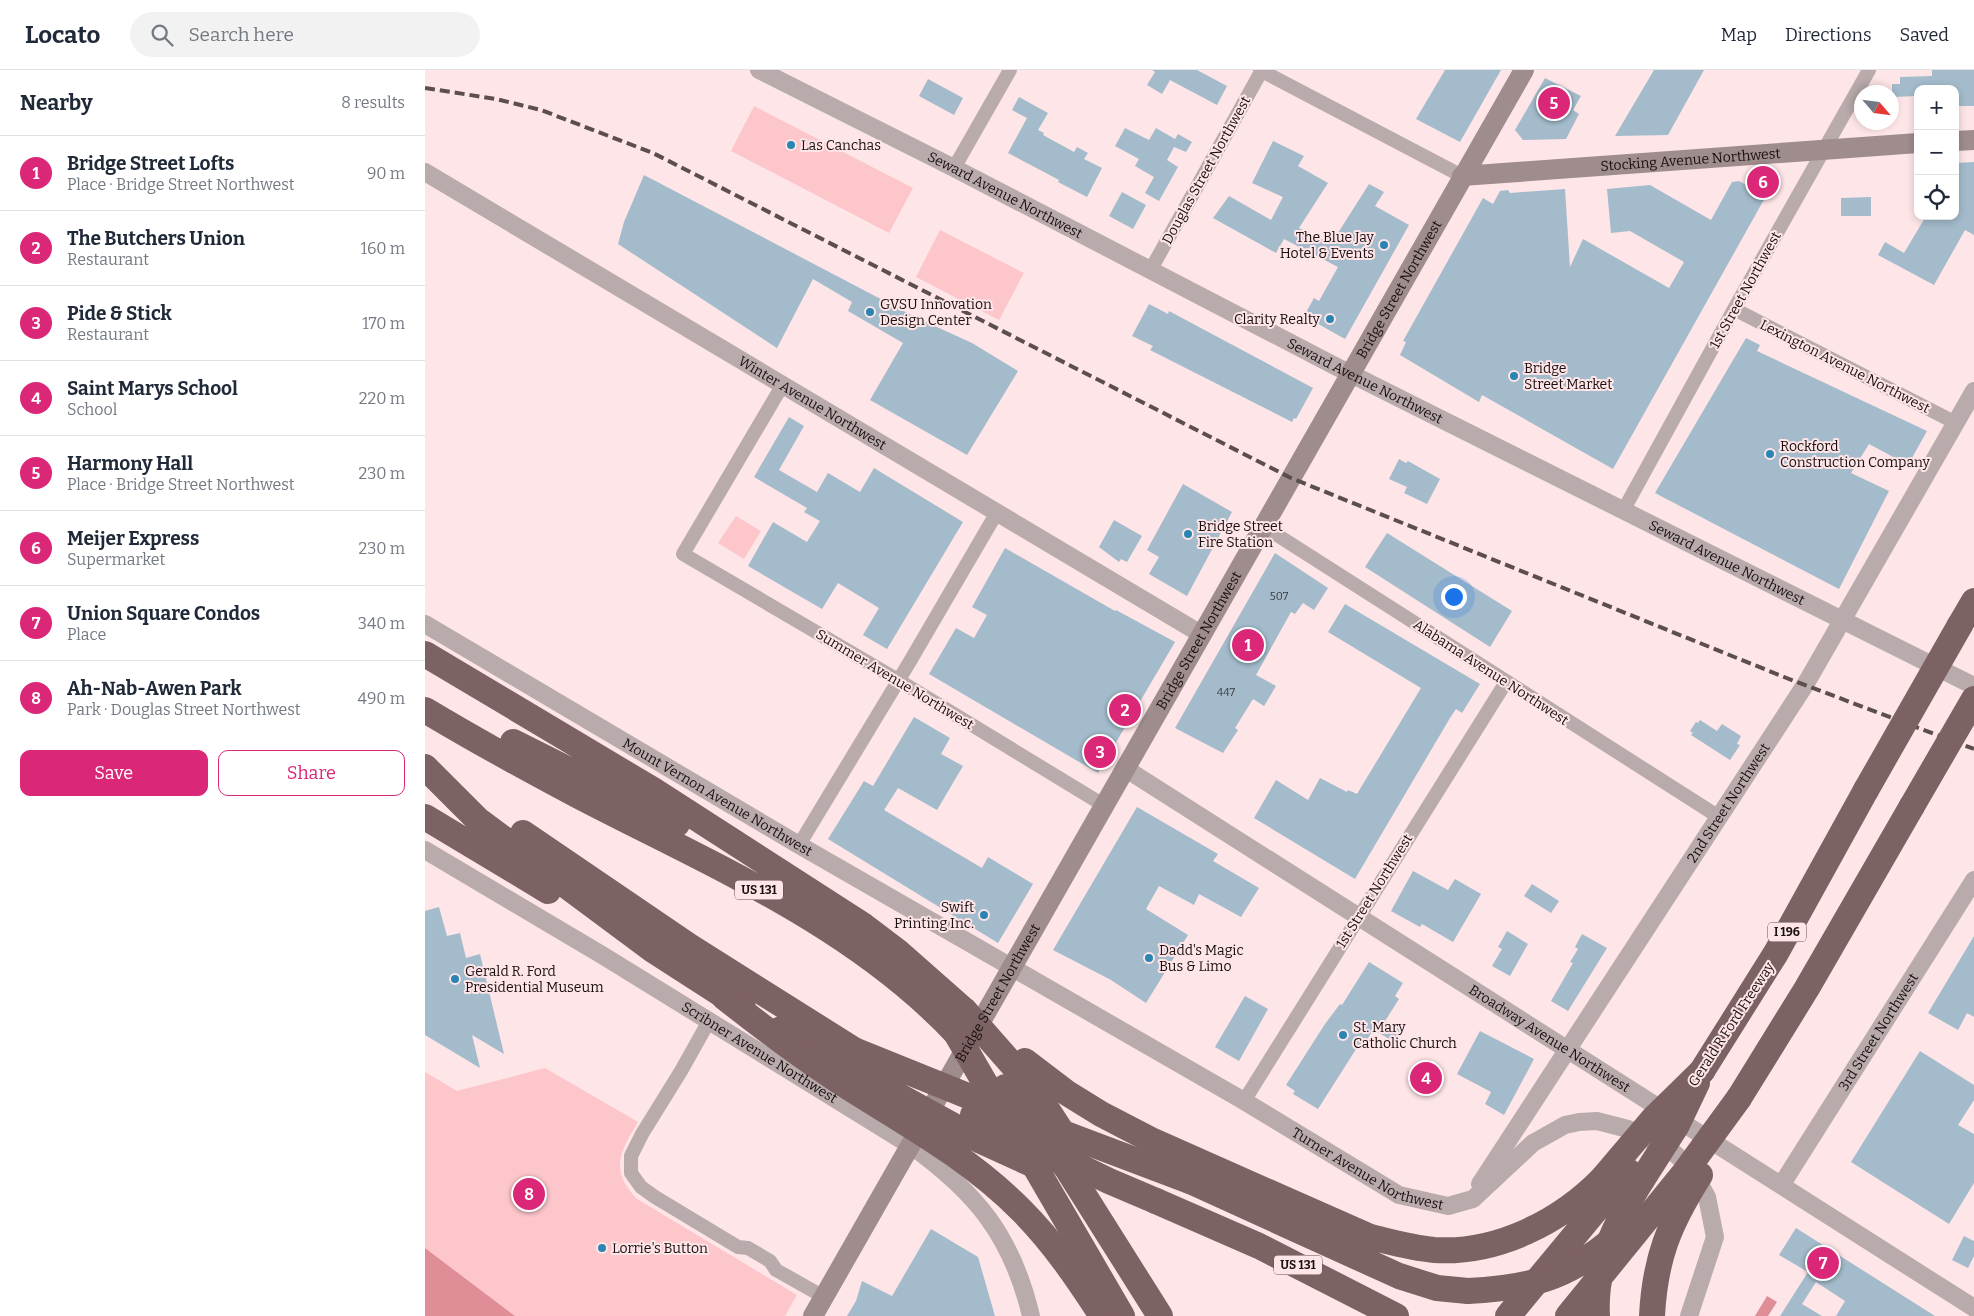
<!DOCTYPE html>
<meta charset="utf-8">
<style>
body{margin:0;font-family:Bitter,serif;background:#f2f2f3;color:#1f2937}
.controls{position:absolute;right:15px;top:15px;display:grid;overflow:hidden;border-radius:10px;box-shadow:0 2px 8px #0003}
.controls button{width:45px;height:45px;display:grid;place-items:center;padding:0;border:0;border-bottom:1px solid #e0e1e3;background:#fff;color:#1f2937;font:25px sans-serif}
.compass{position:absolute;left:1429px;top:15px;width:45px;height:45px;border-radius:50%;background:#fff;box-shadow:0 2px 8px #0003;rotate:118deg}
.you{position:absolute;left:1028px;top:526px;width:18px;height:18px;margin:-12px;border:4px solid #fff;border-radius:50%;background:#1a73e8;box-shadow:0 0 0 8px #1a73e833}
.badge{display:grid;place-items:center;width:32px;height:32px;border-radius:50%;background:#db2777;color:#fff;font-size:16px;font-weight:700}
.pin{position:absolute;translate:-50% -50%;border:2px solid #fff;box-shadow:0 1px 5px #0006}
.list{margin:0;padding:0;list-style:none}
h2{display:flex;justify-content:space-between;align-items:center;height:65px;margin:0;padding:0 20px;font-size:21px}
h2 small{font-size:16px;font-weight:400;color:#747a83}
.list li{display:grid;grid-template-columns:32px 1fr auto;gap:15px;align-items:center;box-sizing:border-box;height:75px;padding:0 20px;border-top:1px solid #e0e1e3}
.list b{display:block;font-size:19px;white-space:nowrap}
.list p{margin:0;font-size:16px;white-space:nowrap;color:#747a83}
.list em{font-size:16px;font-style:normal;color:#747a83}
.actions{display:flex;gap:10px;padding:15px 20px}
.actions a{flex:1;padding:11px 0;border:1px solid #db2777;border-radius:10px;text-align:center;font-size:18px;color:#db2777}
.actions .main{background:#db2777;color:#fff}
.icon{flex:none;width:28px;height:28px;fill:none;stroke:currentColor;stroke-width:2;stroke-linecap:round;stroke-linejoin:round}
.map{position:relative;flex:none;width:1549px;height:1246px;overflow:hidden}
header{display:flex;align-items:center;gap:30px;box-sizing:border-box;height:70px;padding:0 25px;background:#fff;border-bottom:1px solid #e0e1e3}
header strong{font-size:24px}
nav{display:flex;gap:28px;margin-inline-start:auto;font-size:18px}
.search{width:350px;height:45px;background:#f2f2f3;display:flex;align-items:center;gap:12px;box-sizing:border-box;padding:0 18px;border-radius:28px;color:#747a83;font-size:19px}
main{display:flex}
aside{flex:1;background:#fff}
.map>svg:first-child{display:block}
.green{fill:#fdc6cb}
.water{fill:#df8d96}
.building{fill:#a3bbcb}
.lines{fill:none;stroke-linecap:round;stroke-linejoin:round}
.minor{stroke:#b9abac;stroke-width:14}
.tertiary{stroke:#b9abac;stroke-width:18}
.secondary{stroke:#9f8c8d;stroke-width:20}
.motorway{stroke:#7d6264;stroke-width:26}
.rail{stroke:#5c4d4e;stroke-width:4;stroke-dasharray:10 5;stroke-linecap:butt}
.motorway-bridge{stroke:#7d6264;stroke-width:26}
.poi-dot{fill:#2b85b3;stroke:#fee5e7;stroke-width:2}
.labels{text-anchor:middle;stroke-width:4;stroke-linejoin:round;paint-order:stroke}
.number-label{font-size:11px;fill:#3c3a3f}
.shield{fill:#fee5e7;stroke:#5e4f50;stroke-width:1}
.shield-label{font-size:12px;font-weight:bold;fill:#190f10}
.poi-label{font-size:14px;fill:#190f10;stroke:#fee5e7;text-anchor:start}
.street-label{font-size:14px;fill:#190f10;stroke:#fee5e7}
</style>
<header>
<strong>Locato</strong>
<div class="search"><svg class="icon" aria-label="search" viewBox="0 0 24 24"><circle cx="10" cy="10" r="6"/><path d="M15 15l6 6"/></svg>Search here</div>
<nav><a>Map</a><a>Directions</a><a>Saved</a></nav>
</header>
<main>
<aside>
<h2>Nearby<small>8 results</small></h2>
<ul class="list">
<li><span class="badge">1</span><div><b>Bridge Street Lofts</b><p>Place · Bridge Street Northwest</p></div><em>90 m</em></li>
<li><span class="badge">2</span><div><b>The Butchers Union</b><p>Restaurant</p></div><em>160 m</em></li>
<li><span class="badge">3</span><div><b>Pide &amp; Stick</b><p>Restaurant</p></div><em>170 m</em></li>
<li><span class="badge">4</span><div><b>Saint Marys School</b><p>School</p></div><em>220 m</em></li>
<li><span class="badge">5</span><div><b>Harmony Hall</b><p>Place · Bridge Street Northwest</p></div><em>230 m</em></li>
<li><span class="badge">6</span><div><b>Meijer Express</b><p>Supermarket</p></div><em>230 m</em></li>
<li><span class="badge">7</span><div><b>Union Square Condos</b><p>Place</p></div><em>340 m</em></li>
<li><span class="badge">8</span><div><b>Ah-Nab-Awen Park</b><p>Park · Douglas Street Northwest</p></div><em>490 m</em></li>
</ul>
<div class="actions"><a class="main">Save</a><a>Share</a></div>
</aside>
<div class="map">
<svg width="1549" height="1246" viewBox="0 0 1549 1246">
<rect width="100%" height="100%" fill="#fee5e7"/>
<!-- green -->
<path class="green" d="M329,36L488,118L464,163L306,81Z
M515,160L599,203L574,250L491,207Z
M311,446L336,461L319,489L293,473Z
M120,998L213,1052C195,1082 184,1100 212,1129L372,1225L360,1246H90L0,1178V1002L32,1021Z"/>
<!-- water -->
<path class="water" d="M0,1178L90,1246H0Z
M1342,1226L1352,1232L1343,1246H1330Z"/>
<!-- building -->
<path class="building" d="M727,0H772L802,16L792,35L745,10L737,24L722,15L730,2Z
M1020,0H1076L1035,72L991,49Z
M1229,0H1279L1243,65L1190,66Z
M1507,0H1549V36H1532V19H1493V26L1467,27V14H1475V7L1507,6Z
M1120,8L1156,26L1148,40L1154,44L1141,69L1098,70L1090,60Z
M503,9L538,28L529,45L494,26Z
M594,27L623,43L613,60L619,63L618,65L649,82L652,77L663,83L659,89L677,98L662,127L633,112L634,110L583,83L602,48L587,40Z
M700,58L724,70L731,58L750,69L753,64L767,72L761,82L749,77L742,90L753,97L734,131L720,123L729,107L710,96L714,89L690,76Z
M848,71L879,86L873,96L903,113L874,158L906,174L944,114L959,122L950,136L984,155L920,269L879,246L889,228L894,231L913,197L859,169L851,183L788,148L804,126L846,150L858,127L827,113Z
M1549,92V165L1540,160L1509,215L1453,185L1460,172L1479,183L1501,146H1530V93Z
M219,105L492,248L547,273L593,301L542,385L445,330L478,273L423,241L427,232L388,209L352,278L193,174L199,152Z
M1314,111L1341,126L1188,399L1057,325L1054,332L975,285L981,272L978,271L1058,128L1068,134L1075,121L1083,120L1085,123L1140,119L1145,197L1158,169L1244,218L1259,192L1205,161L1186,163L1182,119L1225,115L1286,150L1307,112Z
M697,122L721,135L708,159L684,146Z
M1446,127V146H1416V128Z
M724,234L743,244L744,241L888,318L871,349L869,348L867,352L725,280L728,276L707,266Z
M1321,268L1335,275L1332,281L1502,361L1483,395L1444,374L1426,403L1464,421L1414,519L1230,423Z
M364,347L379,356L354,400L392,422L403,403L435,422L449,398L538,452L462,579L438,565L454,538L413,513L397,539L323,496L348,452L382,472L395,451L379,442L382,438L329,407Z
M974,389L981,393L983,391L1015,409L1002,434L979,423L982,417L964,409Z
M758,414L807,442L762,526L724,504L734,487L722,480Z
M689,450L717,466L702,492L696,489L694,492L674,477Z
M962,463L1087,541L1065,577L940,497Z
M580,478L690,541L691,540L750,572L673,703L504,604L531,558L549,568L562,545L547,537Z
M850,483L903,518L889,540L878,533L870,544L866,542L831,605L851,616L839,636L828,629L810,658L813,660L798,683L750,658Z
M920,534L1055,614L1037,643L1031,639L1025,648L930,809L829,748L851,710L883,730L895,708L922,722L923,720L932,724L996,618L903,562Z
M489,647L525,668L516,684L538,696L512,740L473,718L459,740L557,798L563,787L608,814L573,873L403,769L439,711L448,716Z
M1275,650L1292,661L1297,654L1316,666L1312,674L1315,675L1305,690L1266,665L1268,663L1265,661L1271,652L1273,653Z
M712,737L793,784L788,791L834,818L816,847L774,824L769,835L734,816L721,839L763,865L721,933L686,910L628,880Z
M988,801L1023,820L1030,809L1056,824L1028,872L997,854L995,857L966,841Z
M1107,814L1134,831L1126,843L1099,826Z
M14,837L22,866L35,863L41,888L55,884L79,984L47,965L55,998L0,965V841Z
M1082,861L1103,874L1085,906L1067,896L1077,879L1073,877Z
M1157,864L1182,878L1143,941L1126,931L1148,893L1145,892L1153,879L1150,877Z
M1549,866V947L1542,943L1533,960L1503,943Z
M944,892L978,913L970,926L974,929L960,951L976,960L970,972L948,960L937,978L933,976L893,1039L868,1024L870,1021L861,1015L900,954L915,934L917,935Z
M820,926L843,939L814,991L790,977Z
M1055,961L1109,989L1079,1045L1060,1034L1066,1022L1032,1004Z
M1495,981L1549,1015V1030L1533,1055L1549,1064V1113L1524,1154L1426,1092Z
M1371,1158L1510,1246H1411L1420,1231L1391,1212L1377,1234L1397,1246H1355L1383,1202L1354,1185Z
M506,1159L553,1187L570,1246H422L431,1231L437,1211L467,1226Z
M1539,1166L1549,1171V1186L1543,1198L1527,1190Z"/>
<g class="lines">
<!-- minor -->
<path class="minor" d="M835,0L1037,106
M529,98L585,0
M725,201L837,0
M1309,239L1531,353
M357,316L258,484L473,610L680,736
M1198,441L1309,239L1444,0
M838,456L1294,747
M374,775L484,593L571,444
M284,951L256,1001L217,1064L206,1086V1103L216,1117L230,1127L313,1177L323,1178L345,1191L351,1200L399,1227
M819,1031L1081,612"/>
<!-- tertiary -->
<g class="tertiary">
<path id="s1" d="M334,0L529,98L910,296L1549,616"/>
<path id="s2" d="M0,102L776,564"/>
<path id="s3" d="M0,554L374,775L819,1031L974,1125L1023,1136L1048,1129L1108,1073L1140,1055L1154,1052L1172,1051L1203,1059L1242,1077L1265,1097L1282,1127L1290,1167L1264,1246"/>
<path id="s4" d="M701,699L1549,1238"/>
<path id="s5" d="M0,780L177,885L485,1075C551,1122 587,1166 606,1246"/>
<path id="s6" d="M1055,1114L1380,615L1549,321"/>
<path id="s7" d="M1357,1114L1549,810"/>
</g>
<!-- secondary -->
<g class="secondary">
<path d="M1530,71L1549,70"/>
<path id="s8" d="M1037,106L1493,73"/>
<path id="s9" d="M388,1246L1099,0"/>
</g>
<!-- motorway -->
<path class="motorway" d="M1535,555L1549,531
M0,584L228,720L439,856L472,881L540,941
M0,640C50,670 101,698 152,725C284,794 427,853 531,963
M88,672L252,754
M0,697L53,750L228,880L318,938
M0,747L123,821
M98,763L264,876L429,980
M356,959L461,1019
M600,991L642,1023L676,1044L728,1071L945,1167C966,1172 987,1178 1009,1180C1072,1184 1135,1152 1178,1108
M592,1000L618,1033L644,1073
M1277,1001L1351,883L1441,720
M580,1017L643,1100L735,1246
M1314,1028L1382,918L1487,736
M598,1076L697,1246
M765,1111L974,1206L1012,1218L1043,1221
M731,1131L834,1176L971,1246
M1083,1246L1203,1101
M1172,1246C1169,1195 1191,1152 1217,1110"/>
<!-- rail -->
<path class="rail" d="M0,18L71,29L116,40L228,83L866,408L1359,607L1549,679"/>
<!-- motorway-bridge -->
<path class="motorway-bridge" d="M1441,720L1535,555
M1487,736L1549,629
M299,927C342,961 385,993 431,1022C489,1058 549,1092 597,1141C628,1172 653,1209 677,1246
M540,941L592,1000
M531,963L572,1034
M429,980L590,1045L765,1111
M461,1019L556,1071L611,1096
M548,1045L684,1111L731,1131
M1178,1108L1229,1048L1277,1001
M1217,1110L1252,1055L1272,1013
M1043,1221C1111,1218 1151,1205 1201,1157
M1143,1246L1260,1102L1314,1028
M1227,1246C1230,1188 1244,1154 1275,1105"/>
</g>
<!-- markers -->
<g class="poi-dot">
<circle cx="366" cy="75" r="5"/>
<circle cx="959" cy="175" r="5"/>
<circle cx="445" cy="242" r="5"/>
<circle cx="905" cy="249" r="5"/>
<circle cx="1089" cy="306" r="5"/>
<circle cx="1345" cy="384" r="5"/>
<circle cx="763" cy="464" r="5"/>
<circle cx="559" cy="845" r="5"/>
<circle cx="724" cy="888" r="5"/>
<circle cx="30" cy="909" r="5"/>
<circle cx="918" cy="965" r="5"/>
<circle cx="177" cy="1178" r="5"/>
</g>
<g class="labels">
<!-- number labels -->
<g class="number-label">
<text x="854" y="530">507</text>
<text x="801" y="626">447</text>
</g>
<!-- shield labels -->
<g class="shield">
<rect x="310" y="810.5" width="48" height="19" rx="4"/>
<rect x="1343" y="852.5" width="38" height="19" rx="4"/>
<rect x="849" y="1185.5" width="48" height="19" rx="4"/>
</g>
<g class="shield-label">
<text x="334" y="824">US 131</text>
<text x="1362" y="866">I 196</text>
<text x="873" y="1199">US 131</text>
</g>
<!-- poi labels -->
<g class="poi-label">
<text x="376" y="80">Las Canchas</text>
<text x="949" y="172" text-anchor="end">The Blue Jay<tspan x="949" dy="16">Hotel &amp; Events</tspan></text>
<text x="455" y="239">GVSU Innovation<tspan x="455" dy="16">Design Center</tspan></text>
<text x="895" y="254" text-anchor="end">Clarity Realty</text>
<text x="1099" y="303">Bridge<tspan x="1099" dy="16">Street Market</tspan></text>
<text x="1355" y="381">Rockford<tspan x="1355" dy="16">Construction Company</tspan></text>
<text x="773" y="461">Bridge Street<tspan x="773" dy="16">Fire Station</tspan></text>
<text x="549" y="842" text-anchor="end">Swift<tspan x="549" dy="16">Printing Inc.</tspan></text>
<text x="734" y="885">Dadd's Magic<tspan x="734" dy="16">Bus &amp; Limo</tspan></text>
<text x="40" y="906">Gerald R. Ford<tspan x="40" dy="16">Presidential Museum</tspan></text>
<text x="928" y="962">St. Mary<tspan x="928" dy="16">Catholic Church</tspan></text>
<text x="187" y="1183">Lorrie's Button</text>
</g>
<!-- street labels -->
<g class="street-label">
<text dy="5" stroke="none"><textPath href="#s8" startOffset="229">Stocking Avenue Northwest</textPath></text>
<text transform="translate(781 100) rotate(-61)" y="5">Douglas Street Northwest</text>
<text dy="5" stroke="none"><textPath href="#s1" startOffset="276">Seward Avenue Northwest</textPath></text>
<text dy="5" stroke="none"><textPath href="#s9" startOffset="1182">Bridge Street Northwest</textPath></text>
<text transform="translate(1320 220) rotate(-61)" y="5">1st Street Northwest</text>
<text transform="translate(1420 296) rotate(27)" y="5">Lexington Avenue Northwest</text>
<text dy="5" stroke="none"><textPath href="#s1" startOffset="681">Seward Avenue Northwest</textPath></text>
<text dy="5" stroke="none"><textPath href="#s2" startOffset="451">Winter Avenue Northwest</textPath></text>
<text dy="5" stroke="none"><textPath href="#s1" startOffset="1086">Seward Avenue Northwest</textPath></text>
<text dy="5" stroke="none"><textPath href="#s9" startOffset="778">Bridge Street Northwest</textPath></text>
<text transform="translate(1066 602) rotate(33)" y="5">Alabama Avenue Northwest</text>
<text transform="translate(470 609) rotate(31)" y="5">Summer Avenue Northwest</text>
<text dy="5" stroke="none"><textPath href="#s3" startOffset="340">Mount Vernon Avenue Northwest</textPath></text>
<text dy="5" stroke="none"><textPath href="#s6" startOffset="455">2nd Street Northwest</textPath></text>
<text transform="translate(949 821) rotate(-58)" y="5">1st Street Northwest</text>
<text dy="5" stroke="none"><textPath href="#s9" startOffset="372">Bridge Street Northwest</textPath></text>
<text transform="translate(1306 954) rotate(-57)" y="5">Gerald R Ford Freeway</text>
<text dy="5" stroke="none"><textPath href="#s7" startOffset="180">3rd Street Northwest</textPath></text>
<text dy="5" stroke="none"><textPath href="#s4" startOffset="502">Broadway Avenue Northwest</textPath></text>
<text dy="5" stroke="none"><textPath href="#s5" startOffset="391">Scribner Avenue Northwest</textPath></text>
<text dy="5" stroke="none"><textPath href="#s3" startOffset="1090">Turner Avenue Northwest</textPath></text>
</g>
</g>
</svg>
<div class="controls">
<button>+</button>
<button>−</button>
<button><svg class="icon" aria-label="locate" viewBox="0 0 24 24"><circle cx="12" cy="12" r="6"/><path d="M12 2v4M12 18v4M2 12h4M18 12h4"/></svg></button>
</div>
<svg class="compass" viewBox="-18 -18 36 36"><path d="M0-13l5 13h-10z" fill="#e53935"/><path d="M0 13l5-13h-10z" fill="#747a83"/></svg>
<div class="you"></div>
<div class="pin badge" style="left:823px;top:575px">1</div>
<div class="pin badge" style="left:700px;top:640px">2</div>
<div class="pin badge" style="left:675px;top:682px">3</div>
<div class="pin badge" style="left:1001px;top:1008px">4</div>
<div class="pin badge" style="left:1129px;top:33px">5</div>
<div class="pin badge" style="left:1338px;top:112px">6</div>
<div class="pin badge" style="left:1398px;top:1193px">7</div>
<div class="pin badge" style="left:104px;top:1124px">8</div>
</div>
</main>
